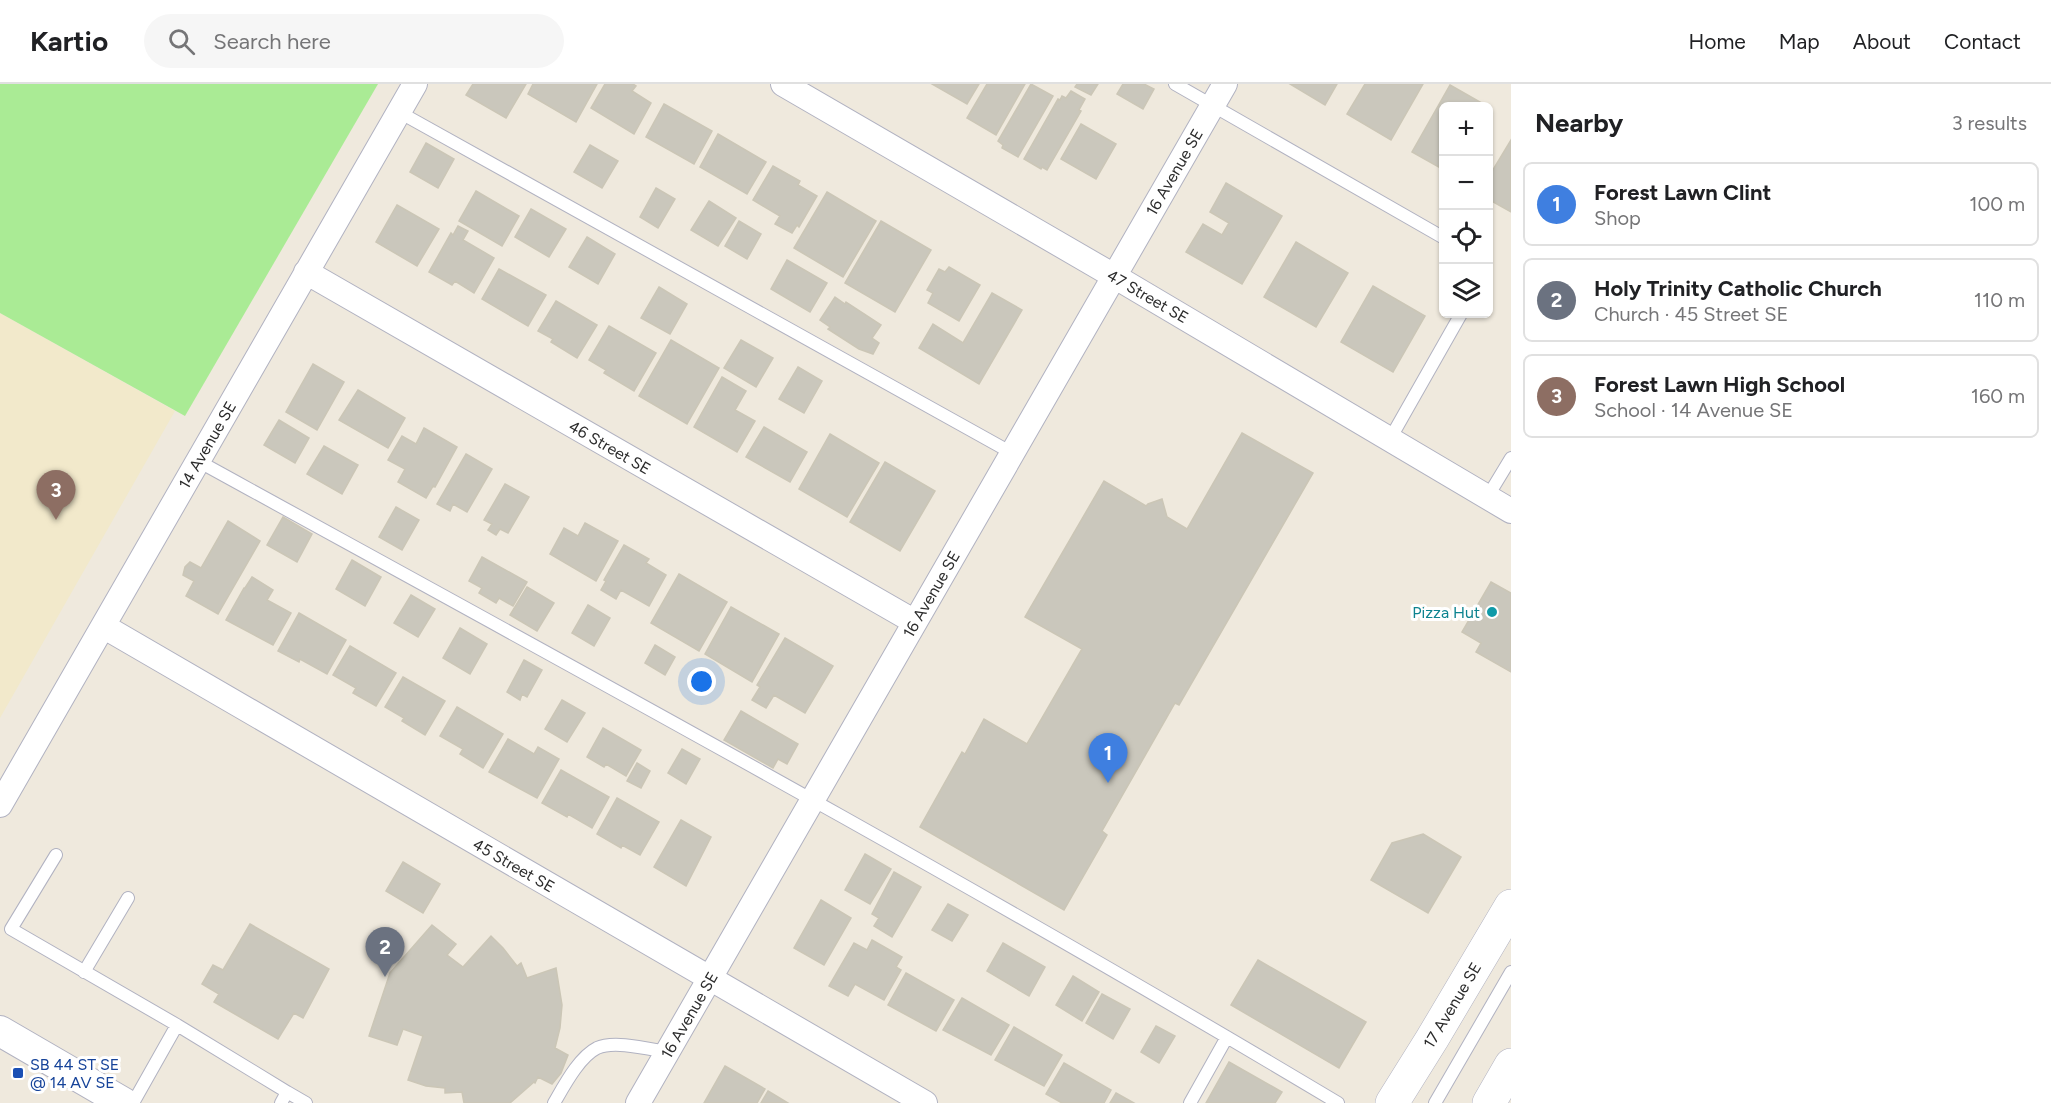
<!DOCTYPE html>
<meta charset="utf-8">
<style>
body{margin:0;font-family:Figtree,sans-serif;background:#f6f6f6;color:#202124}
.controls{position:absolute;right:18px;top:18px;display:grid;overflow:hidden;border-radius:9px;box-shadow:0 2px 4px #0004}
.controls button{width:54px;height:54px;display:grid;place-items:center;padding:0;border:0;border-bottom:2px solid #e0e0e0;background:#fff;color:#202124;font:30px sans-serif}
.you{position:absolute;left:702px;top:598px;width:21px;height:21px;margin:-15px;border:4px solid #fff;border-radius:50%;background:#1a73e8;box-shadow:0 0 0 9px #1a73e833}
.badge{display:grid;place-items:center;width:39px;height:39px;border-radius:50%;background:#1a73e8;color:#fff;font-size:20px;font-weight:700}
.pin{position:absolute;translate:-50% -50px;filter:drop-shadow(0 2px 3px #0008)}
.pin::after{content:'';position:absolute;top:32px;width:21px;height:18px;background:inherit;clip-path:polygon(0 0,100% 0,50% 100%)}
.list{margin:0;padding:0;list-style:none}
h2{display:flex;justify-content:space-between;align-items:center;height:78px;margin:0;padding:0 24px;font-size:26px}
h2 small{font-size:20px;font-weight:400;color:#757577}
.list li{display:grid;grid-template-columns:39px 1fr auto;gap:18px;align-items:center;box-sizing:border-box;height:84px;margin:0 12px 12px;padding:0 12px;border:2px solid #e0e0e0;border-radius:9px}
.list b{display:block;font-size:22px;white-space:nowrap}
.list p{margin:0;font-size:20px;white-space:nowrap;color:#757577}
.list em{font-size:20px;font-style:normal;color:#757577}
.icon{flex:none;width:33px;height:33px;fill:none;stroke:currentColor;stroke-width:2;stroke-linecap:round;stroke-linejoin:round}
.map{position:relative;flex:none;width:1511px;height:1019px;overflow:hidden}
header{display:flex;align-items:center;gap:36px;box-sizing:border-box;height:84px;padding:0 30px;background:#fff;border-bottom:2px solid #e0e0e0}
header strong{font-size:28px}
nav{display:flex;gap:33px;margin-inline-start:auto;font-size:21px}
.search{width:420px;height:54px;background:#f6f6f6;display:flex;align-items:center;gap:15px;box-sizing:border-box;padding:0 21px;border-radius:33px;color:#757577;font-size:22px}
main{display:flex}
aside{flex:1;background:#fff}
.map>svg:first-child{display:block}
.education{fill:#f2e9cb}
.green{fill:#aaeb95}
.building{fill:#cac7bc;stroke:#cbc6b6;stroke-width:1.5}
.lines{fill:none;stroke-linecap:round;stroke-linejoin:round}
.service-casing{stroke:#b1b2c1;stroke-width:14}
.minor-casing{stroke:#b1b2c1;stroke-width:26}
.tertiary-casing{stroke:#b1b2c1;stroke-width:32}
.secondary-casing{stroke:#b1b2c1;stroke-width:34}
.service{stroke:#fff;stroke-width:12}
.minor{stroke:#fff;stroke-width:24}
.tertiary{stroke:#fff;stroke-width:30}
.secondary{stroke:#fff;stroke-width:33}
.culture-dot{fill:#0f9aa8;stroke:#fff;stroke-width:2}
.transit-dot{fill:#1a4fb4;stroke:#fff;stroke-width:2}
.labels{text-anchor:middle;stroke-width:6;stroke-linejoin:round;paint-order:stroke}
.street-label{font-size:16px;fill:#2c2c2c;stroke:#fff}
.culture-label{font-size:16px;fill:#0d838f;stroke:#fff;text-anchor:end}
.transit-label{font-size:16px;fill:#164399;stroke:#fff;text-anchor:start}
</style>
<header>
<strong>Kartio</strong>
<div class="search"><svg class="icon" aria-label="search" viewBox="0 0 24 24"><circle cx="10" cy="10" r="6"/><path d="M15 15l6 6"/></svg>Search here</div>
<nav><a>Home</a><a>Map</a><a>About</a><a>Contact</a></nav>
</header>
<main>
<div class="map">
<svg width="1511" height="1019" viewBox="0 0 1511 1019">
<rect width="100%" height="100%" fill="#efe9dd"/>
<!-- education -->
<path class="education" d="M0,229L175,327L0,634Z"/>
<!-- green -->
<path class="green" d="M0,0H378L185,332L0,229Z"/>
<!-- building -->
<path class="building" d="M473,0H526L506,34L466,11Z
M533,0H597L576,38L528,10Z
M605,0H633L636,2L632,7L651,19L634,50L591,24Z
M932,0H979L967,20Z
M987,0H1025L996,51L967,34Z
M1031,0L1053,12L1018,73L1002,64L1003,61L998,57Z
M1077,0H1098L1091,11L1075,3Z
M1123,0H1144L1154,5L1143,25L1117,10Z
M1290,0H1337L1325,21Z
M1365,0H1423L1391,56L1347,30Z
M1450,1L1487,22H1444V86L1412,68Z
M1071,7L1085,15L1079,26L1081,27L1047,86L1042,83L1041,85L1024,75L1058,15L1060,16L1062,12L1066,14Z
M664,20L712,47L694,80L646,53Z
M1081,40L1116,60L1096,95L1061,75Z
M718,50L766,78L747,110L700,83Z
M1511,56V128L1488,115V94Z
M426,59L454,75L438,104L410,88Z
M590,61L618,77L602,104L574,88Z
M773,82L800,97L798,101L817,112L799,143L797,141L792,149L775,140L780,132L753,116Z
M1226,99L1282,132L1242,200L1186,168L1203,140L1222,151L1229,139L1210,128Z
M656,104L675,115L658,144L640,133Z
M476,107L519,132L502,162L459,137Z
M827,108L876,137L843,193L794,164Z
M709,117L736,134L718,162L691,146Z
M397,121L439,145L417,182L376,158Z
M531,125L566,145L549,173L515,153Z
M739,137L761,150L747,175L725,162Z
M881,137L931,166L895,228L845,199Z
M458,142L468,147L463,156L494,174L474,209L455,197L452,201L429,188L451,149L453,151Z
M587,153L615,170L598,200L569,183Z
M1296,158L1348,189L1316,243L1264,213Z
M787,176L827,199L810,228L771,205Z
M949,183L980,201L959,237L928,219L933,209L927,206L939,185L945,188Z
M499,185L546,211L528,242L482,215Z
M1373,202L1425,232L1393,288L1341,258Z
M659,203L687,220L670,250L641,234Z
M992,209L1022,226L979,300L919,264L933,240L963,259Z
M835,213L845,220L846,218L881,241L872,254L879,259L873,270L859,265L828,245L830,243L820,236Z
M556,217L597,241L577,274L551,258L553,255L538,247Z
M609,242L656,269L634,307L604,289L606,286L589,276Z
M671,256L719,284L687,340L639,312Z
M741,256L773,274L756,303L724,284Z
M313,280L344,298L317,346L286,328Z
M798,283L822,297L804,329L779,315Z
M722,293L746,307L735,326L755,337L737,368L694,343Z
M358,306L405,334L388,364L339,336Z
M279,336L309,354L295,379L264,361Z
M764,343L807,368L790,398L746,373Z
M424,344L457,363L435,403L433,402L426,414L398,398L405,385L388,376L402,352L416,360Z
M1242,349L1313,389L1179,621L1175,619L1102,747L1107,751L1064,826L920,743L962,668L965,670L984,635L1027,660L1082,565L1025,533L1104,397L1146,422L1148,420L1162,415L1167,433L1187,445Z
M830,350L879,379L847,433L799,405Z
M324,362L358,381L342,410L307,390Z
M466,370L492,385L467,428L453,420L450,427L437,420Z
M885,378L935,407L900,467L850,438Z
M505,400L529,413L508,449L500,445L496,451L488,446L492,440L484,436Z
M396,423L419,436L402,466L379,453Z
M283,433L312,450L297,478L267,461Z
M228,437L260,457L218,530L186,512L194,497L183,491L185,483L190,478L201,484Z
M585,439L618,457L596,497L550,470L564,444L578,452Z
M624,461L649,475L646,479L666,491L649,522L621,506L616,515L601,506L606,497L604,496Z
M482,473L527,498L513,522L499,514L496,519L479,509L482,504L469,497Z
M352,476L381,493L365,522L336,505Z
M679,490L727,518L699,567L651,539Z
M252,493L273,506L267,516L291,529L273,561L226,536L244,504H245Z
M1491,498L1511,509V588L1476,568L1481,559L1462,548Z
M527,503L554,519L537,547L510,531Z
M411,511L435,525L418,553L394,539Z
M588,521L610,534L594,562L572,549Z
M731,523L779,550L752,598L705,570Z
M299,529L346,556L327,590L300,575L299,578L278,567Z
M460,544L487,560L470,590L443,574Z
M785,554L833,582L805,629L774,611L766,624L752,616L760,603L757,601Z
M655,561L675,573L665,591L645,579Z
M350,562L396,589L376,622L353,609L356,604L333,591Z
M524,576L542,586L527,613L522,610L520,616L507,608Z
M403,593L445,617L425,651L402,637L404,634L385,623Z
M562,616L585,629L567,658L545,645Z
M457,623L503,650L483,684L460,670L463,665L440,652Z
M741,627L798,660L787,680L778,675L773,684L724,656Z
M603,644L641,666L626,692L606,680L604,683L587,673Z
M508,655L534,670L538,663L559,675L537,714L489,688Z
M682,665L700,675L686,700L668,689Z
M637,679L650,687L641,704L627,697Z
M561,686L609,713L592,744L568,730L567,733L542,719Z
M617,714L659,738L640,771L622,761L621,764L597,750Z
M681,736L711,753L686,802L654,783Z
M1423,750L1461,773L1428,829L1371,796L1392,759Z
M865,770L891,785L870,820L845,806Z
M403,778L440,800L423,829L386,807Z
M894,788L921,803L892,853L874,842L879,834L872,830Z
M821,816L851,834L824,881L794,864Z
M948,820L968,831L952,857L932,846Z
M250,840L329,885L303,934L294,929L278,955L214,918L219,910L202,900L213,881L223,886Z
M432,841L456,860L447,871L463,883L491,852L503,864L517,882L521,879L527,894L556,884L562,921L560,944L555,964L568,971L561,989L552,1000L538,993L535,999L534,998L510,1019H464L462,1008L445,1009V1004L426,1002L408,996L423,952L403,945L397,961L369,952L390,889Z
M872,856L902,873L896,883L901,886L884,916L855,900L848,912L829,902L854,859L867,866Z
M1003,859L1045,883L1029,912L987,887Z
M1258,876L1366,938L1339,984L1231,921Z
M906,889L954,916L936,947L888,921Z
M1073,892L1099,908L1082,937L1056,921Z
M1102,910L1130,925L1113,955L1086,939Z
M962,914L1009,941L991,971L943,946Z
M1156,942L1175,952L1159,979L1141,968Z
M1014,943L1062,971L1044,1002L995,976Z
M1229,978L1282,1008L1275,1019H1206Z
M1064,979L1111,1006L1104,1019H1062L1046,1010Z
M725,982L765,1005L757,1019H704Z
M768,1007L788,1019H761Z
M1116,1009L1134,1019H1110Z"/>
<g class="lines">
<defs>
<path id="service" d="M1175,0L1444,154
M399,28L1012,369
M1390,355L1461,230
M198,377C580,587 964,795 1338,1019
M1488,412L1511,374
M56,771L11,845L177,941
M84,888L128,814
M133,1019L177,941L287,1008
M281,1019L287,1008L306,1019
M554,1019C564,1002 579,973 597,964C614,956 649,965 667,968
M1190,1019L1227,953
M1435,1019L1511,888"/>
<path id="minor" d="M783,0L1114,192L1511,427
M306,188L915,538
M103,542L925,1019
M0,721L415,0
M638,1019L1225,0"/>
<path id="tertiary" d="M0,947L124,1019"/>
<path id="secondary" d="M1392,1019L1432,955L1511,822
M1489,1019L1511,981"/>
</defs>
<!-- service casing -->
<use href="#service" class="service-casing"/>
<!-- minor casing -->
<use href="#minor" class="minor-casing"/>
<!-- tertiary casing -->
<use href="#tertiary" class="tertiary-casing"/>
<!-- secondary casing -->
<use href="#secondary" class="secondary-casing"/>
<!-- service -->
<use href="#service" class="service"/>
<!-- minor -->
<use href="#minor" class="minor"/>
<!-- tertiary -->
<use href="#tertiary" class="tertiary"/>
<!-- secondary -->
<use href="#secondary" class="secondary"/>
</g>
<!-- markers -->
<circle class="culture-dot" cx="1492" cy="528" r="6"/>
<rect class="transit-dot" x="12" y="983" width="12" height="12" rx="3"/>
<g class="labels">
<!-- street labels -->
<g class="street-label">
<text transform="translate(1174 88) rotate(-60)" y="6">16 Avenue SE</text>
<text transform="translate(1148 212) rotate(30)" y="6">47 Street SE</text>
<text transform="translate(207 361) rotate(-60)" y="6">14 Avenue SE</text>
<text transform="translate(610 363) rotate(30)" y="6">46 Street SE</text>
<text transform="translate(931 510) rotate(-60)" y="6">16 Avenue SE</text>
<text transform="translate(514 781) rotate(30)" y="6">45 Street SE</text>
<text transform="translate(1452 921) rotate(-59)" y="6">17 Avenue SE</text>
<text transform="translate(689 931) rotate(-60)" y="6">16 Avenue SE</text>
</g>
<!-- culture labels -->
<g class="culture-label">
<text x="1480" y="534">Pizza Hut</text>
</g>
<!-- transit labels -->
<g class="transit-label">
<text x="30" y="986">SB 44 ST SE<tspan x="30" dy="18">@ 14 AV SE</tspan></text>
</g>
</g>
</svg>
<div class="controls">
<button>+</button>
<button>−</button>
<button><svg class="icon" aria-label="locate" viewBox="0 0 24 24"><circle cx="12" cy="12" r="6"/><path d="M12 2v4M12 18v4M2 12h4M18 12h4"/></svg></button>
<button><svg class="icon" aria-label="layers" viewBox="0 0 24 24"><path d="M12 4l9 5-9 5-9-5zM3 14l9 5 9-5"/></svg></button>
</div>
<div class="you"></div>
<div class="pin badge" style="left:1108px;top:699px;background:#3f7fe0">1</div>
<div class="pin badge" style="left:385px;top:893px;background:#6b7280">2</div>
<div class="pin badge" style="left:56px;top:436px;background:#8d6e63">3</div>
</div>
<aside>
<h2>Nearby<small>3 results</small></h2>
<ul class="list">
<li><span class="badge" style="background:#3f7fe0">1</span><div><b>Forest Lawn Clint</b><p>Shop</p></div><em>100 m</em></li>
<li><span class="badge" style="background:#6b7280">2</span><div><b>Holy Trinity Catholic Church</b><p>Church · 45 Street SE</p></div><em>110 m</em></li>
<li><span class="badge" style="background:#8d6e63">3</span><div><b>Forest Lawn High School</b><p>School · 14 Avenue SE</p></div><em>160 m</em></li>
</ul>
</aside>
</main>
